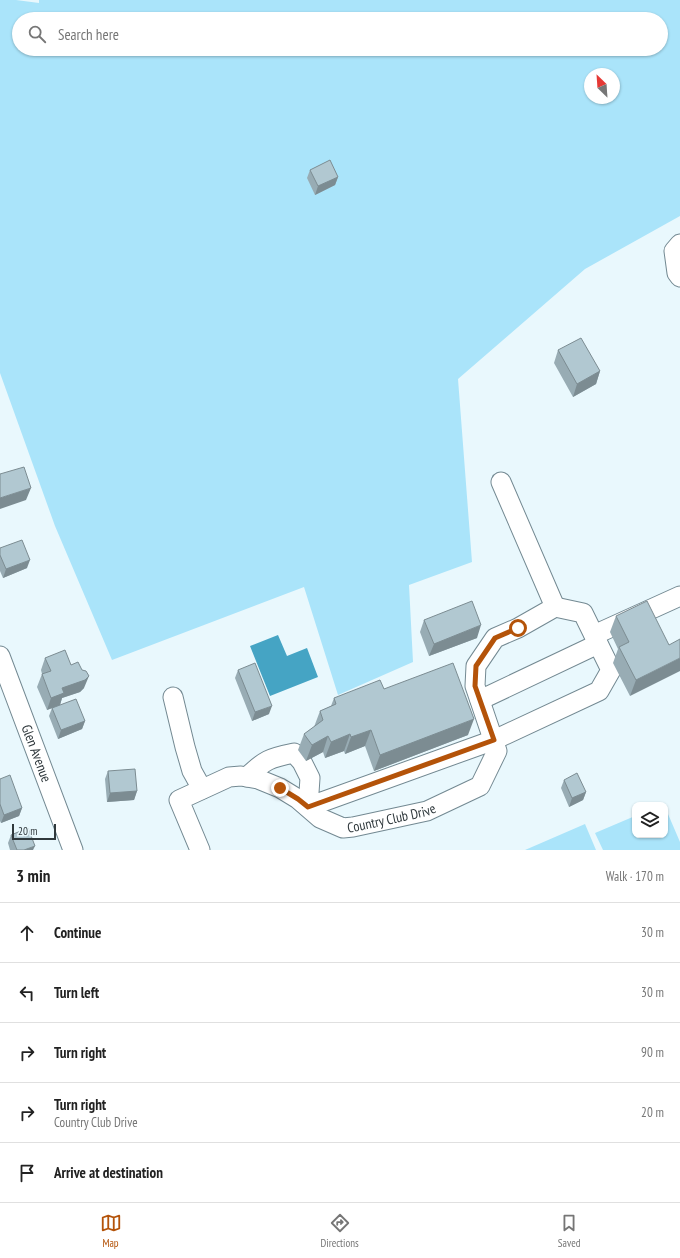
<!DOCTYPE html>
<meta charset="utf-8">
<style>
body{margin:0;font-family:"PT Sans Narrow",sans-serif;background:#f2f2f2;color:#222}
.controls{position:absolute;right:12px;bottom:12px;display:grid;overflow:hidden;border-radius:8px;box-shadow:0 1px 3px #0004}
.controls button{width:36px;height:36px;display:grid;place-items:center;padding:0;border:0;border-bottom:1px solid #e0e0e0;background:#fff;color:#222;font:20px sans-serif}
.compass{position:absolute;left:584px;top:68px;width:36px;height:36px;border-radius:50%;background:#fff;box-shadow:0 1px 3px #0004;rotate:335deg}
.scale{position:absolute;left:12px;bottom:10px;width:44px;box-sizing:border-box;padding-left:4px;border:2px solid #2f383c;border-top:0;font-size:11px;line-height:14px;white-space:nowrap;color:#2f383c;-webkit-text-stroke:3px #e9f8fd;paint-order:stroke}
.stop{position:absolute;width:12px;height:12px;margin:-9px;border:3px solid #b45309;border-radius:50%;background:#fff}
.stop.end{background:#b45309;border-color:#fff;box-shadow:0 1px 4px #0008}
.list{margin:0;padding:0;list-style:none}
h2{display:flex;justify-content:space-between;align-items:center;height:52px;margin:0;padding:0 16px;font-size:17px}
h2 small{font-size:13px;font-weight:400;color:#767676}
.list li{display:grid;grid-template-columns:26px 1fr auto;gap:12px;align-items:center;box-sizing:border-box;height:60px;padding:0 16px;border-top:1px solid #e0e0e0}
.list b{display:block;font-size:15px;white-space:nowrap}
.list p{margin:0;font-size:13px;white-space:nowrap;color:#767676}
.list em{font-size:13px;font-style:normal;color:#767676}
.icon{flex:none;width:22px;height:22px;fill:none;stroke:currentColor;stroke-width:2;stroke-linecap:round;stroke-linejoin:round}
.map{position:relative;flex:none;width:680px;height:850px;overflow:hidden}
.search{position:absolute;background:#fff;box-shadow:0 1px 3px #0004;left:12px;right:12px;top:12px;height:44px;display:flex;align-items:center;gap:10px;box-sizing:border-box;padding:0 14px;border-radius:22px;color:#767676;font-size:15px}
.sheet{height:352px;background:#fff}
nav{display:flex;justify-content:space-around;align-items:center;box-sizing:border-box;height:56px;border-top:1px solid #e0e0e0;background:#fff;font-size:11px;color:#767676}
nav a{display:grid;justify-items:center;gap:2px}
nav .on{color:#b45309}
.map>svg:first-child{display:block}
.green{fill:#aae4fa;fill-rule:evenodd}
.water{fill:#45a4c4}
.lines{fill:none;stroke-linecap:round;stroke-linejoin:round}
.minor-casing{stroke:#738992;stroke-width:21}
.minor{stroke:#fff;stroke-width:19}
.wall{fill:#98acb4}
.shaded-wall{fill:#7c8c92}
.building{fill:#b1c8d1;stroke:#7c8c92}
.route{stroke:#b45309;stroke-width:5}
.labels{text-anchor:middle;stroke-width:3;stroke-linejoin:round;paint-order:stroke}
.street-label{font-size:14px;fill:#2f383c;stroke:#e9f8fd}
</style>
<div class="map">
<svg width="680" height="850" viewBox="0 0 680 850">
<rect width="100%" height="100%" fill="#e9f8fd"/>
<!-- green -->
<path class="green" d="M0,0H16L39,3V0H680V216L585,269L458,379L472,562L409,585L413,662L338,695L304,587L112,660L55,526L0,373ZM19,19H661V49H19ZM590,74H614V98H590Z
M665,807L680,842V850H603L595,833L635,816V835H665Z
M585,824L596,850H525Z"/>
<!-- water -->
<path class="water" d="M278,635L287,656L307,648L318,677L270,696L250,646Z"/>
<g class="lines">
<defs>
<g id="minor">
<path d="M680,244L674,251L677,273L680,277"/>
<path d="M594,635L680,596"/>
<path id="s1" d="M0,656L73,850"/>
<path d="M173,697L185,747L192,771L202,789"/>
<path d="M480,700L598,644"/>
<path d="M247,777C265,760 269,758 294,753L302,762L310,778L308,807L494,740L599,691L611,670L583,613L555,607"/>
<path id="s2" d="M200,850L179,800L229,777L241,776L258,779L280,788L298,799L320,818L343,828L353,827L427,811L480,786L497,751L475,686L476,666L495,638L518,628L555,607L501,482"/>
</g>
</defs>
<!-- minor casing -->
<use href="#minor" class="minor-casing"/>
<!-- minor -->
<use href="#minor" class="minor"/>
</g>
<!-- wall -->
<path class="wall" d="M310,170L338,177L335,185L315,195L307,178Z
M558,350L600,371L596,384L573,397L554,363Z
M0,548L27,568L3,578L0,571Z
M616,616L669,645L630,696L613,663L618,649L610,632Z
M424,620L477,638L429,656L420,632Z
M45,658L71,665L84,688L80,692L62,698L60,705L85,721L82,729L58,739L49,716L52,708L47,710L37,687L42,674L41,670Z
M238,670L269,714L252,721L235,678Z
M384,689L468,735L374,771L365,746L345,754L344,751L325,758L323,752L306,761L298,750L304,734L314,727L320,711L331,706L334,698Z
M108,771L137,791L134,800L107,802L105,779Z
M0,779L22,808L19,816L1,823L0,821Z
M564,780L586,792L583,800L569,807L561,788Z
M11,835L33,850H10L8,843Z"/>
<!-- shaded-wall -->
<path class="shaded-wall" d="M338,177L335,185L315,195L318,186Z
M600,371L596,384L573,397L577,384Z
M31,488L26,500L0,509V498Z
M30,560L27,568L3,578L6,569Z
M481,625L477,638L429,656L434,644Z
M680,658V671L630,696L636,680Z
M89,676L84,688L80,692L62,698L60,705L47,710L51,698L62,688Z
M272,706L269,714L252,721L255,712Z
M474,719L468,735L374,771L380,755Z
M85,721L82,729L58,739L61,730Z
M371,730L365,746L345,754L351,737Z
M350,734L344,751L325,758L331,742Z
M328,736L323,752L306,761L312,745Z
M137,791L134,800L107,802L110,793Z
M586,792L583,800L569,807L572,798Z
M22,808L19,816L1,823L4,815Z
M35,846L33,850H24Z"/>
<!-- building -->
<path class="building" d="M330,160L338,177L318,186L310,170Z
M581,338L600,371L577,384L558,350Z
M24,467L31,488L0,498V474Z
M22,540L30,560L6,569L0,555V548Z
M472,601L481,625L434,644L424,620Z
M647,601L669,645L680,639V658L636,680L619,647L629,642L616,616Z
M65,650L71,665L78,662L82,670L86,671L89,676L85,680L62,688L64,693L51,698L42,674L51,671L45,658Z
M255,663L272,706L255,712L238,670Z
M453,663L474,719L380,755L371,730L351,737L350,734L331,742L328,736L312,745L304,734L323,720L320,711L336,704L334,698L380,680L384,689Z
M76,699L85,721L61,730L52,708Z
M135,769L137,791L110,793L108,771Z
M577,773L586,792L572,798L564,780Z
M10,775L22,808L4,815L0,804V779Z
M28,828L35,846L24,850H17L11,835Z"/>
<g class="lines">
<!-- route -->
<path class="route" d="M280,788L298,799L308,807L494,740L475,686L476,666L495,638L518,628"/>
</g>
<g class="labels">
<!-- street labels -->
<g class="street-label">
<text dy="5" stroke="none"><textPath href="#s1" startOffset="104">Glen Avenue</textPath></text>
<text dy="5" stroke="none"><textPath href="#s2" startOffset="287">Country Club Drive</textPath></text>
</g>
</g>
</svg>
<div class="controls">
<button><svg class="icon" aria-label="layers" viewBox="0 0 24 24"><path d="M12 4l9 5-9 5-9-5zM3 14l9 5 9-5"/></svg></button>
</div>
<svg class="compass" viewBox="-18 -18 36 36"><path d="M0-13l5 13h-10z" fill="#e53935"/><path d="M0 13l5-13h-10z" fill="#767676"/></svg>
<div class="scale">20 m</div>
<div class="stop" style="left:518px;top:628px"></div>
<div class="stop end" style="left:280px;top:788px"></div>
<div class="search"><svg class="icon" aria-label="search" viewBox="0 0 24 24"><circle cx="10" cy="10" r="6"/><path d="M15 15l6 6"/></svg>Search here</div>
</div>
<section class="sheet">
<h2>3 min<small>Walk · 170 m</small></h2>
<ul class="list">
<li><svg class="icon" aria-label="ahead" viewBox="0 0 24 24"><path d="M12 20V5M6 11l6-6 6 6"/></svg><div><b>Continue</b></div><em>30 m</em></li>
<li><svg class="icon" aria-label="left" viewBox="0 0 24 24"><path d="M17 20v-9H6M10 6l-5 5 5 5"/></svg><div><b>Turn left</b></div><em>30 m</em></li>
<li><svg class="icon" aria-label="right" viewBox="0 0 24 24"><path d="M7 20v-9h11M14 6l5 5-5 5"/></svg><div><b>Turn right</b></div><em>90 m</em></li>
<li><svg class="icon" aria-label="right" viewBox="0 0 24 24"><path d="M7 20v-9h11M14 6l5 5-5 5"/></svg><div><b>Turn right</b><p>Country Club Drive</p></div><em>20 m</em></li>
<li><svg class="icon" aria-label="arrive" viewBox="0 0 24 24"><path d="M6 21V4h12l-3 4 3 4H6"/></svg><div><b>Arrive at destination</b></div></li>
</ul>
</section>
<nav>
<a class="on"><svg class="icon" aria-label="map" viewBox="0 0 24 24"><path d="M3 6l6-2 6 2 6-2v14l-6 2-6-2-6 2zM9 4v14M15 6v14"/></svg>Map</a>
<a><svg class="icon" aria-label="directions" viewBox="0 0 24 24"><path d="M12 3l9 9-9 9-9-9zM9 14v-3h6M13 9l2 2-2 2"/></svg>Directions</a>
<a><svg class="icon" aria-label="saved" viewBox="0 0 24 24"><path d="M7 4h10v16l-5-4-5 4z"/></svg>Saved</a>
</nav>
